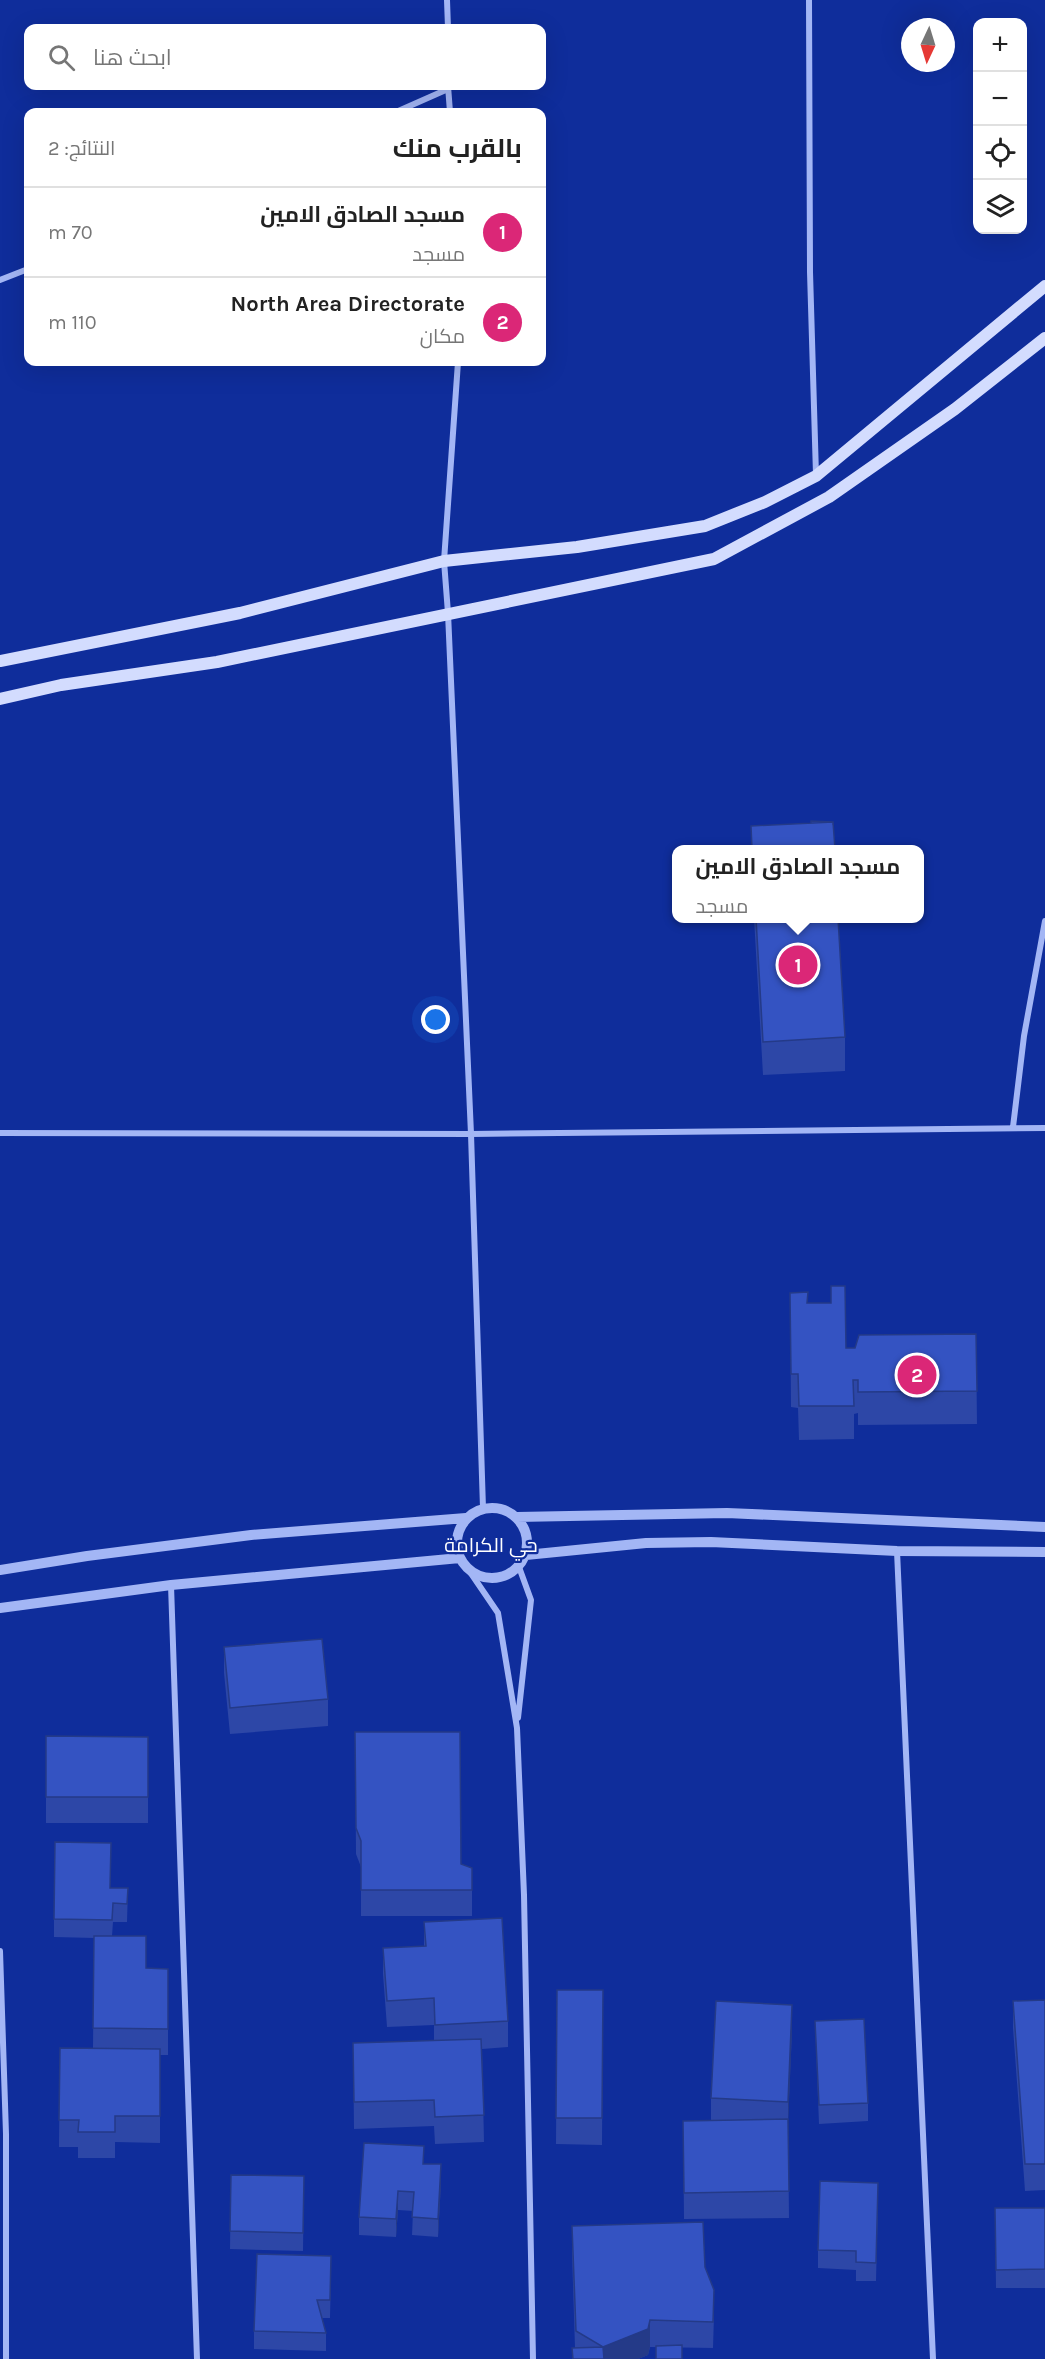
<!DOCTYPE html>
<html lang="ar">
<meta charset="utf-8">
<style>
body{margin:0;font-family:Karla,Cairo,sans-serif;background:#f6f6f6;color:#222;direction:rtl}
.controls{position:absolute;right:18px;top:18px;display:grid;overflow:hidden;border-radius:12px;box-shadow:0 6px 24px #0002}
.controls button{width:54px;height:54px;display:grid;place-items:center;padding:0;border:0;border-bottom:2px solid #e0e0e0;background:#fff;color:#222;font:30px sans-serif}
.compass{position:absolute;left:901px;top:18px;width:54px;height:54px;border-radius:50%;background:#fff;box-shadow:0 6px 24px #0002;rotate:184deg}
.you{position:absolute;left:436px;top:1020px;width:21px;height:21px;margin:-15px;border:4px solid #fff;border-radius:50%;background:#1a73e8;box-shadow:0 0 0 9px #1a73e833}
.badge{display:grid;place-items:center;width:39px;height:39px;border-radius:50%;background:#db2777;color:#fff;font-size:20px;font-weight:700}
.pin{position:absolute;translate:-50% -50%;border:3px solid #fff;box-shadow:0 2px 6px #0006}
.popup{position:absolute;left:672px;top:845px;width:252px;height:78px;box-sizing:border-box;display:grid;place-content:center;border-radius:12px;background:#fff;filter:drop-shadow(0 2px 4px #0005);font-size:20px;white-space:nowrap;color:#767676}
.popup b{font-size:22px;color:#222}
.popup::after{content:'';position:absolute;left:50%;top:100%;margin-left:-12px;border:12px solid transparent;border-top-color:#fff}
.list{margin:0;padding:0;list-style:none}
h2{display:flex;justify-content:space-between;align-items:center;height:78px;margin:0;padding:0 24px;font-size:26px}
h2 small{font-size:20px;font-weight:400;color:#767676}
.list li{display:grid;grid-template-columns:39px 1fr auto;gap:18px;align-items:center;box-sizing:border-box;height:90px;padding:0 24px;border-top:2px solid #e0e0e0}
.list b{display:block;font-size:22px;white-space:nowrap}
.list p{margin:0;font-size:20px;white-space:nowrap;color:#767676}
.list em{font-size:20px;font-style:normal;color:#767676}
.icon{flex:none;width:33px;height:33px;fill:none;stroke:currentColor;stroke-width:2;stroke-linecap:round;stroke-linejoin:round}
.map{position:relative;flex:none;width:1045px;height:2359px;overflow:hidden;direction:ltr}
.search{position:absolute;background:#fff;box-shadow:0 6px 24px #0002;left:24px;top:24px;width:522px;height:66px;display:flex;align-items:center;gap:15px;box-sizing:border-box;padding:0 21px;border-radius:12px;color:#767676;font-size:22px}
.panel{position:absolute;background:#fff;box-shadow:0 6px 24px #0002;left:24px;top:108px;width:522px;height:258px;border-radius:12px;direction:rtl}
.map>svg:first-child{display:block}
.lines{fill:none;stroke-linecap:round;stroke-linejoin:round}
.minor{stroke:#a3b6f5;stroke-width:6}
.tertiary{stroke:#a3b6f5;stroke-width:10}
.secondary{stroke:#d3dcfe;stroke-width:12}
.wall{fill:#2d47a7}
.shaded-wall{fill:#243a88}
.building{fill:#3453c2;stroke:#243a88;stroke-width:1.5}
.labels{text-anchor:middle;stroke-width:4.5;stroke-linejoin:round;paint-order:stroke}
.neighbourhood-label{font-size:20px;fill:#fff;stroke:#0f2d9b}
</style>
<div class="map">
<svg width="1045" height="2359" viewBox="0 0 1045 2359">
<rect width="100%" height="100%" fill="#0f2d9b"/>
<g class="lines">
<!-- minor -->
<path class="minor" d="M447,0L448,28
M809,0L810,272L816,475
M448,86L450,112
M396,112L448,89
M0,280L28,269
M458,362L444,561L448,613L471,1134L483,1508
M1013,1127L1024,1036L1045,921
M0,1133L471,1134L1045,1128
M897,1551L933,2359
M468,1569L498,1613L517,1728L524,1895L533,2359
M171,1585L197,2359
M518,1718L531,1600L519,1567
M0,1951L6,2134V2359"/>
<!-- tertiary -->
<path class="tertiary" d="M457 1543a35 35 0 1 1 70 0a35 35 0 1 1-70 0Z
M517,1517L727,1513L1045,1527
M526,1555L646,1543L711,1542L897,1551L1045,1552
M0,1570L87,1556L251,1535L466,1518
M0,1608L171,1585L460,1558"/>
<!-- secondary -->
<path class="secondary" d="M0,661L240,613L444,561L577,547L705,526L765,502L816,476L1045,286
M0,699L61,685L217,662L714,559L829,497L955,409L1045,338"/>
</g>
<!-- wall -->
<path class="wall" d="M754,918H838L845,1037V1071L763,1075Z
M790,1293L846,1348H855L976,1334L977,1424L858,1425V1413L854,1414V1439L799,1440L798,1408L791,1407Z
M224,1647L328,1699V1726L230,1734L224,1673Z
M355,1732L461,1864L472,1868V1916H361V1867L356,1854Z
M46,1736L148,1737V1823H46Z
M110,1888H128L127,1922H113L112,1936L146,1968L168,1969V2055H160V2143L115,2142V2158H78V2147H59L60,2048H93L94,1938L54,1937V1919Z
M424,1922L508,2021V2047L482,2049L484,2142L435,2144L434,2126L354,2129L353,2043L434,2041V2025L387,2027L383,1974V1948L424,1946Z
M557,1990H603L602,2145L556,2144Z
M1045,2000V2190L1025,2191L1013,2028V2001Z
M815,2021L868,2103V2121L819,2124Z
M792,2031L788,2122L789,2218L684,2219L683,2121H711V2098Z
M424,2164L441,2183L438,2237L412,2235L413,2211L398,2210L396,2237L359,2235V2217Z
M231,2175L304,2176L303,2251L230,2249Z
M878,2201L876,2281H856V2270L818,2268V2250Z
M995,2208H1045V2288H996Z
M572,2226L705,2267L714,2316L713,2348L650,2347L648,2355L638,2359H572L575,2348L572,2253Z
M331,2275L330,2318H322L326,2333V2351L254,2349V2331Z"/>
<!-- shaded-wall -->
<path class="shaded-wall" d="M792,2005V2031L788,2128V2102Z
M441,2164V2183L438,2237V2219Z
M398,2191V2210L396,2237V2219Z
M650,2320V2347L648,2355L638,2359H603V2347Z"/>
<!-- building -->
<path class="building" d="M811,821L833,822V825V822L811,823Z
M833,822L835,849H752L751,826Z
M756,918H838L845,1037L763,1042Z
M831,1286H845L846,1348H855L859,1335L976,1334L977,1391L858,1392V1380H853L854,1406H799L798,1374H791L790,1293L808,1292L807,1303H831Z
M322,1639L328,1699L230,1708L224,1647Z
M355,1732H460L461,1864L472,1868V1890H361V1841L356,1828Z
M46,1736L148,1737V1797H46Z
M55,1842L111,1843L110,1888H128L127,1904L113,1903L112,1920L54,1919Z
M502,1918L508,2021L435,2025L434,1998L387,2001L383,1948L426,1946L424,1922Z
M94,1936H146V1968L168,1969V2029L93,2028Z
M557,1990H603L602,2118H556Z
M1045,2000V2164H1025L1013,2001Z
M716,2001L792,2005L788,2102L711,2098Z
M864,2019L868,2103L819,2105L815,2021Z
M481,2039L484,2115L435,2117L434,2100L354,2102L353,2043Z
M60,2048L160,2049V2116H115V2132H78L79,2120H59Z
M788,2119L789,2191L684,2193L683,2121Z
M364,2143L424,2146L423,2164H441L438,2219L412,2217L414,2192L398,2191L396,2219L359,2217Z
M231,2175L304,2176L303,2233L230,2231Z
M820,2181L878,2183L876,2263L856,2262V2251L818,2250Z
M995,2208H1045V2269L996,2270Z
M703,2222L705,2267L714,2290L713,2322L650,2320L648,2329L603,2347L576,2331L572,2226Z
M257,2254L331,2256L330,2300H317L326,2333L254,2331Z
M682,2345V2359H656V2346Z
M603,2347L604,2359H573L572,2348Z"/>
<g class="labels">
<!-- neighbourhood labels -->
<g class="neighbourhood-label">
<text x="491" y="1552">حي الكرامة</text>
</g>
</g>
</svg>
<div class="controls">
<button>+</button>
<button>−</button>
<button><svg class="icon" aria-label="locate" viewBox="0 0 24 24"><circle cx="12" cy="12" r="6"/><path d="M12 2v4M12 18v4M2 12h4M18 12h4"/></svg></button>
<button><svg class="icon" aria-label="layers" viewBox="0 0 24 24"><path d="M12 4l9 5-9 5-9-5zM3 14l9 5 9-5"/></svg></button>
</div>
<svg class="compass" viewBox="-18 -18 36 36"><path d="M0-13l5 13h-10z" fill="#e53935"/><path d="M0 13l5-13h-10z" fill="#767676"/></svg>
<div class="you"></div>
<div class="pin badge" style="left:798px;top:965px">1</div>
<div class="popup"><b>مسجد الصادق الامين</b>مسجد</div>
<div class="pin badge" style="left:917px;top:1375px">2</div>
<div class="search"><svg class="icon" aria-label="search" viewBox="0 0 24 24"><circle cx="10" cy="10" r="6"/><path d="M15 15l6 6"/></svg>ابحث هنا</div>
<section class="panel">
<h2>بالقرب منك<small>النتائج: 2</small></h2>
<ul class="list">
<li><span class="badge">1</span><div><b>مسجد الصادق الامين</b><p>مسجد</p></div><em>70 m</em></li>
<li><span class="badge">2</span><div><b>North Area Directorate</b><p>مكان</p></div><em>110 m</em></li>
</ul>
</section>
</div>
